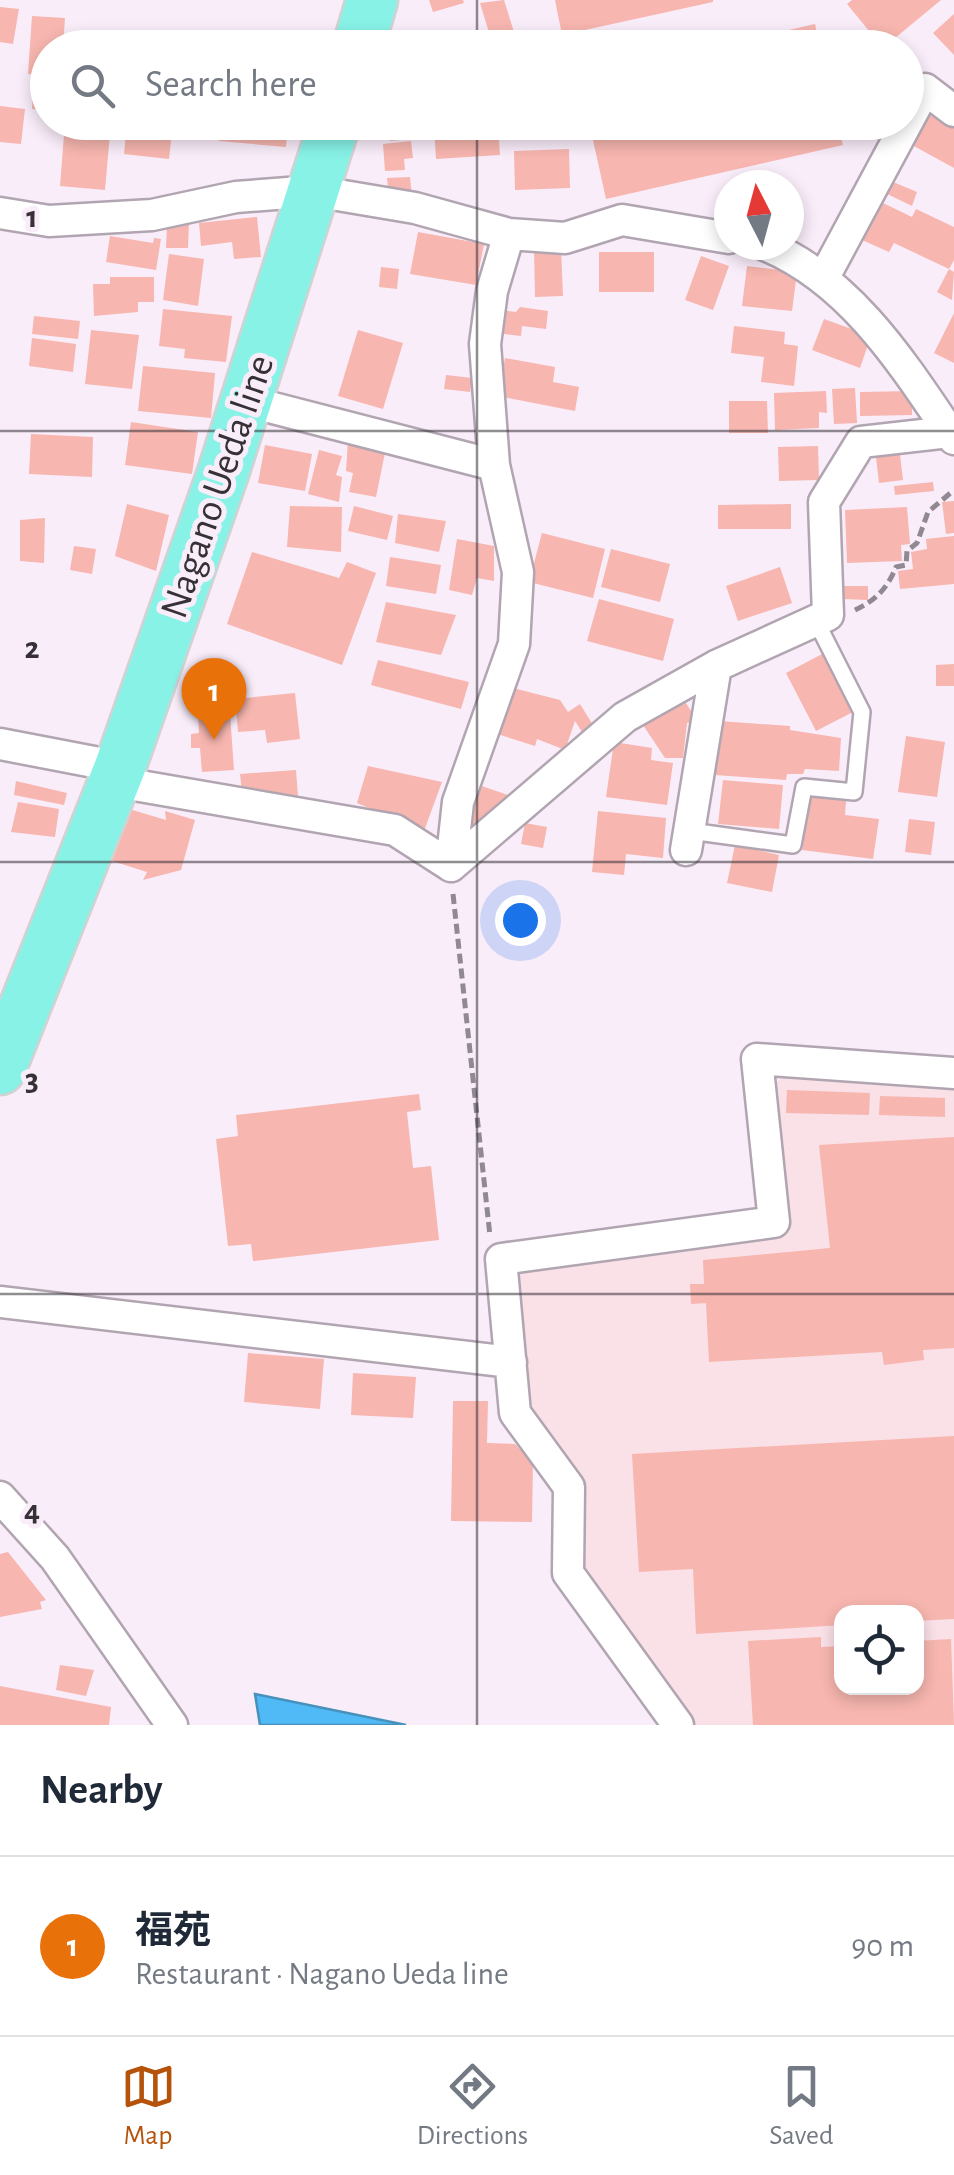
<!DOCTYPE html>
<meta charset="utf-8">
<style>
body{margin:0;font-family:"Alegreya Sans","Noto Sans JP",sans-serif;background:#f6f6f7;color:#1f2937}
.controls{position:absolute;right:30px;bottom:30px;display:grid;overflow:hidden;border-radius:20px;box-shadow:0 5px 15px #0003}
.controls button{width:90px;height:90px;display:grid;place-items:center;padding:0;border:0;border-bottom:2px solid #e0e1e3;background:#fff;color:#1f2937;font:50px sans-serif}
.compass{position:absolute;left:714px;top:170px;width:90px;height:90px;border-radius:50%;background:#fff;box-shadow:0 5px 15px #0003;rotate:354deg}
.you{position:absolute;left:520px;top:920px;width:35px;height:35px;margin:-25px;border:8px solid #fff;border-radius:50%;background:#1a73e8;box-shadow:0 0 0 15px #1a73e833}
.badge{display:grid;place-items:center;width:65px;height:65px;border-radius:50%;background:#b45309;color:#fff;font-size:32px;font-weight:700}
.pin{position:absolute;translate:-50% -82px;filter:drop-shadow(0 2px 5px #0008)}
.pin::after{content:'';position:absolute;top:52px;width:35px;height:30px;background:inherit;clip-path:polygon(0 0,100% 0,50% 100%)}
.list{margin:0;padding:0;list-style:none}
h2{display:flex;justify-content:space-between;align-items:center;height:130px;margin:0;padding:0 40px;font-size:42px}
h2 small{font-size:32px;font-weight:400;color:#747a83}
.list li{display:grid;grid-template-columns:65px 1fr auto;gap:30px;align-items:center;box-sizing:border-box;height:180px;padding:0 40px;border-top:2px solid #e0e1e3}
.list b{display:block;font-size:38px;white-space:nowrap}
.list p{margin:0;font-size:32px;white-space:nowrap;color:#747a83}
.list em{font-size:32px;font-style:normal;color:#747a83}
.icon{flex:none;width:55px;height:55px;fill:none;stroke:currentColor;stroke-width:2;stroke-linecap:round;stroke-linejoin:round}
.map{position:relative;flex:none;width:954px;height:1725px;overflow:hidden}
.search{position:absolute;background:#fff;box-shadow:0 5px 15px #0003;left:30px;right:30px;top:30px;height:110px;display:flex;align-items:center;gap:25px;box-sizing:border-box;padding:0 35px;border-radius:55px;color:#747a83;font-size:38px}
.sheet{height:310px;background:#fff}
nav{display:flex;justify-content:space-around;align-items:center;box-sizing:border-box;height:140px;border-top:2px solid #e0e1e3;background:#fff;font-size:28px;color:#747a83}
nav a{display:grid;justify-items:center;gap:5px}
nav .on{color:#b45309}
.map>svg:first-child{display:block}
.industrial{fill:#fae0e7;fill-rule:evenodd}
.water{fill:#4fbaf5;stroke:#4791bc;stroke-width:2.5}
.building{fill:#f7b6af}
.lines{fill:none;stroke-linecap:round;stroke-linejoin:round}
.service-casing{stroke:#b1a5b1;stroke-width:20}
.minor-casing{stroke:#b1a5b1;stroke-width:35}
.primary-casing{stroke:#d3d2d3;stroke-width:55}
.path{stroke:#918991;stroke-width:5;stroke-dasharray:10 5;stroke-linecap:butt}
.service{stroke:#fff;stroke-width:15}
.minor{stroke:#fff;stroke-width:30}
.primary{stroke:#88f2e7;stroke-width:50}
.grid{fill:none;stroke:#353136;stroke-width:2.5;stroke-opacity:0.55}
.labels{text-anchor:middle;stroke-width:10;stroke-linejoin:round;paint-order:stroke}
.street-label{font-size:40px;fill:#353136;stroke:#faedfa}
.grid-label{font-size:32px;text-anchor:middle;font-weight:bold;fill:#353136;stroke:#faedfa;stroke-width:10;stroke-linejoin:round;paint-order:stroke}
</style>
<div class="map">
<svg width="954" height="1725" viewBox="0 0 954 1725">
<rect width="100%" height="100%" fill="#faedfa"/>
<!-- industrial -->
<path class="industrial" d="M785,1075L954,1083V1725H694L613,1617L580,1561L584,1482L526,1415L512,1276L519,1263L789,1230L773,1085ZM842,1612H916V1688H842Z"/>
<!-- water -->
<path class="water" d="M255,1694L406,1725H260Z"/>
<!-- building -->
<path class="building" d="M429,0H463L464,3L433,12Z
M504,0L514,32L491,39L480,3Z
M555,0H713V2L562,35Z
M852,0H941L883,48L847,4Z
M0,7L19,9L13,44L0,42Z
M954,14V55L933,33Z
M32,16L65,18L63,48H48V75L28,74Z
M815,24L820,48H719V46Z
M33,84L48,85V110L32,109Z
M0,106L25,109L21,144L0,142Z
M928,114L954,127V168L912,145Z
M65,122H111L105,190L60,186Z
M127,122H173L169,159L124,154Z
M220,122H288L286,147L219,141Z
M388,122H409L411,139L390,141Z
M589,122H837L843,145L606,199Z
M862,122H885L876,138L859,129Z
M498,125L500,155L436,159L434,128Z
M411,141L413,158L404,159L405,170L385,171L383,144Z
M569,149L570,188L515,190L514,151Z
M410,177L412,197H389L387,178Z
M886,179L917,192L912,206L881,191Z
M881,202L912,217L916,209L954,227V260L949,269L894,243L889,252L862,240Z
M257,217L261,257L234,259L232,242L201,246L199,223Z
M167,222H189L188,248H166Z
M418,232L484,244L476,285L410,274Z
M110,236L153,243L154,238L161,239L156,270L106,262Z
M561,247L563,296L535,297L534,248Z
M599,252H654V292H599Z
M169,254L204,259L198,306L163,300Z
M701,256L729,266L713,310L685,300Z
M747,266L797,272L792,311L742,306Z
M381,267L399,269L397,289L379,287Z
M949,269L954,272L952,300L937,292Z
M110,277H154V302H138V312L94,316L93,284H110Z
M520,307L548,311L546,329L522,326L521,336L497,333L501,310L516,312Z
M163,309L232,316L226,362L184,358L185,349L159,346Z
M954,313V363L934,353Z
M34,316L80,321L78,339L32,334Z
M824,319L871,336L860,368L812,350Z
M734,326L785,332L784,344L798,346L794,386L761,382L764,357L731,353Z
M91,330L139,335L132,389L85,384Z
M358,330L403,343L383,409L338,396Z
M32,338L76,344L73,372L29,366Z
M505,358L555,367L553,382L579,387L575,411L498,396Z
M143,366L215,373L211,418L138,411Z
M446,375L472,378L470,392L444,389Z
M855,388L857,423L834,424L832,389Z
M826,391L827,413L819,412V428L775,430L774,393Z
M912,391V415L860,416V392Z
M729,401H767L768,433H729Z
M131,422L198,432L192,474L125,465Z
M31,434L93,437L92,477L29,474Z
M348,440L386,448L376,497L349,492L353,473L346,471Z
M265,445L312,454L305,491L258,483Z
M818,446L819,480L779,481L778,447Z
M899,446L903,480L879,483L875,449Z
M319,450L342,456L336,475L342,477L339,502L308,494Z
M933,482L934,491L895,495L894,486Z
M954,501V533L946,534L942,502Z
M127,504L169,515L156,571L115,556Z
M791,504V529H718V505Z
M290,506L342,507L341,552L287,547Z
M354,506L393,516L387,540L348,531Z
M907,507L910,544L901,545L902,561L847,563L845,510Z
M398,514L446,521L439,552L395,543Z
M45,518L44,563L20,561V520Z
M542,533L605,549L593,598L529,582Z
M954,536V584L900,589L898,571L913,569L911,552L927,549L926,539Z
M457,539L494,546V581L477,578L472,595L449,590Z
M74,546L96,549L92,574L70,570Z
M611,549L670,564L660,602L601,587Z
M252,552L339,578L347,562L376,573L342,665L227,624Z
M390,557L441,565L436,594L386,586Z
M780,567L792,603L738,621L726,586Z
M842,586H868V600L842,599Z
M599,599L674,619L663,661L587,641Z
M386,602L456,615L441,655L376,642Z
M824,653L855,711L816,731L786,673Z
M378,660L469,682L461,709L371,685Z
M954,664V686H936V665Z
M505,686L560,700L568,712L580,704L593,725L582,732L575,721L565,750L537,739L535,746L491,732Z
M295,693L300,739L267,743L265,730L238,732L235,699Z
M681,696L698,721L687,723L683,758H665L641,722Z
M229,699L234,770L202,772L200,748H191V734L199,733L198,713L204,700Z
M719,721L790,726V730L841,738L839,771L805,769L803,774H787L786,780L715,775Z
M906,736L945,742L937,797L898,792Z
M614,742L652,748L651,760L673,763L667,805L606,797Z
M368,766L442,782L424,831L357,803Z
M296,770L299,809L243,801L240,774Z
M723,780L783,785L779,829L718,824Z
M16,781L67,793L64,805L14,795Z
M476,784L511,796L482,831L462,824Z
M809,796L846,801L845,815L879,819L873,859L802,850Z
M18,802L59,809L55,837L11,832Z
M129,809L166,820L165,811L195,820L181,870L143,880L147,872L109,860Z
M598,811L666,818L663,858L626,854L624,875L592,872Z
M909,819L935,822L931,855L905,852Z
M525,823L547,827L543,848L521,844Z
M735,845L779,855L772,892L727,883Z
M787,1090L870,1093L869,1115L786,1113Z
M419,1094L421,1110L407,1112L413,1168L431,1166L439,1240L253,1261L251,1244L228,1246L216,1139L238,1136L236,1115Z
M880,1096L945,1098V1117L879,1115Z
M954,1137V1348L923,1350L924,1360L884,1365L882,1352L709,1362L706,1303L691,1304L690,1284H704L703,1260L830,1248L819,1145Z
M248,1353L324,1359L320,1409L244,1402Z
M353,1373L416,1377L413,1418L351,1415Z
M453,1401H488L487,1443L515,1444L533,1463L532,1522L451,1521Z
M954,1436V1619L916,1621V1612H842V1625L696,1634L693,1569L639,1572L632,1454Z
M8,1552L46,1600L40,1602L42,1609L0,1617V1554Z
M821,1637V1647L842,1646V1688H916V1641L951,1639L954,1725H753L748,1641Z
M60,1665L94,1670L86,1696L56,1690Z
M0,1686L111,1707L109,1725H0Z"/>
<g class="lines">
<defs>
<path id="service" d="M690,831L793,845L804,787L854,792L862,712L816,621"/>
<path id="minor" d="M0,213L49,221L152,215L236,197L314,191L415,208L509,234L565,238L622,220L729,238
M765,245C851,280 904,365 954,439
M823,279L925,89L954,111
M246,401L494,465
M0,744L120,767
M111,781L395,830L451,866
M686,850L716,666
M451,866L625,717L716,666L828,615L824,502L861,442L949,432
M451,866L458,802L514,644L518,572L494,465L485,344L492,291L509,234
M0,1302L511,1362
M0,1497L55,1558L172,1725
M678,1725L568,1573L569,1487L515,1413L501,1259L774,1222L757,1059L954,1073"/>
<path id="primary" d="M358,48L372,0
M0,1069L120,767L223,473L335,122"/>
</defs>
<!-- service casing -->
<use href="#service" class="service-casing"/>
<!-- minor casing -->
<use href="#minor" class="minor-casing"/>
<!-- primary casing -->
<use href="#primary" class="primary-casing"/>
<!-- path -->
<path class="path" d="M855,610C876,600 887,589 896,567L906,565L907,551L917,543L928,512L954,490
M453,894L490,1236"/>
<!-- service -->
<use href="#service" class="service"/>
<!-- minor -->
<use href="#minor" class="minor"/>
<!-- primary -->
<use href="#primary" class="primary"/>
</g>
<!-- grid -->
<path class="grid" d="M477,0V48M477,122V1725M0,431H954M0,862H954M0,1294H954"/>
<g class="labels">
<!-- street labels -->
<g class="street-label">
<text transform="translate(216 486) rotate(-71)" y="14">Nagano Ueda line</text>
</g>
</g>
<g class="grid-label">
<text x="32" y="227">1</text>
<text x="32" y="658">2</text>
<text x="32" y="1090">3</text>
<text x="32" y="1521">4</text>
</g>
</svg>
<div class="controls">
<button><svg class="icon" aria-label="locate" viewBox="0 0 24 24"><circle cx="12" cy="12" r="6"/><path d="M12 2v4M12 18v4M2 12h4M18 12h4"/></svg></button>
</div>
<svg class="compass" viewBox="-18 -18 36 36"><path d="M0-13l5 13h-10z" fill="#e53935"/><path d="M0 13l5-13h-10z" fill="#747a83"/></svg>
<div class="you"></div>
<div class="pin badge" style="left:214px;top:740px;background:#e8710a">1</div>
<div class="search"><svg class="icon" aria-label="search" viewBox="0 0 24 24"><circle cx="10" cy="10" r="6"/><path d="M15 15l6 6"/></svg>Search here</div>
</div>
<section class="sheet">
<h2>Nearby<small></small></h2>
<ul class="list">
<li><span class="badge" style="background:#e8710a">1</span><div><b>福苑</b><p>Restaurant · Nagano Ueda line</p></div><em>90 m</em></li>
</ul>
</section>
<nav>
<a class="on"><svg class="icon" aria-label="map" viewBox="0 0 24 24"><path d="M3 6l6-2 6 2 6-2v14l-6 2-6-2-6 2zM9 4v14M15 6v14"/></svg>Map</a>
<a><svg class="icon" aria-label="directions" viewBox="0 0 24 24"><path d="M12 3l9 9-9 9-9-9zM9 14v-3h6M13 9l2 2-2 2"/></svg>Directions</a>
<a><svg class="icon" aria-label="saved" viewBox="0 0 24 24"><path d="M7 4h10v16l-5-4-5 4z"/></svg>Saved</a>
</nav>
